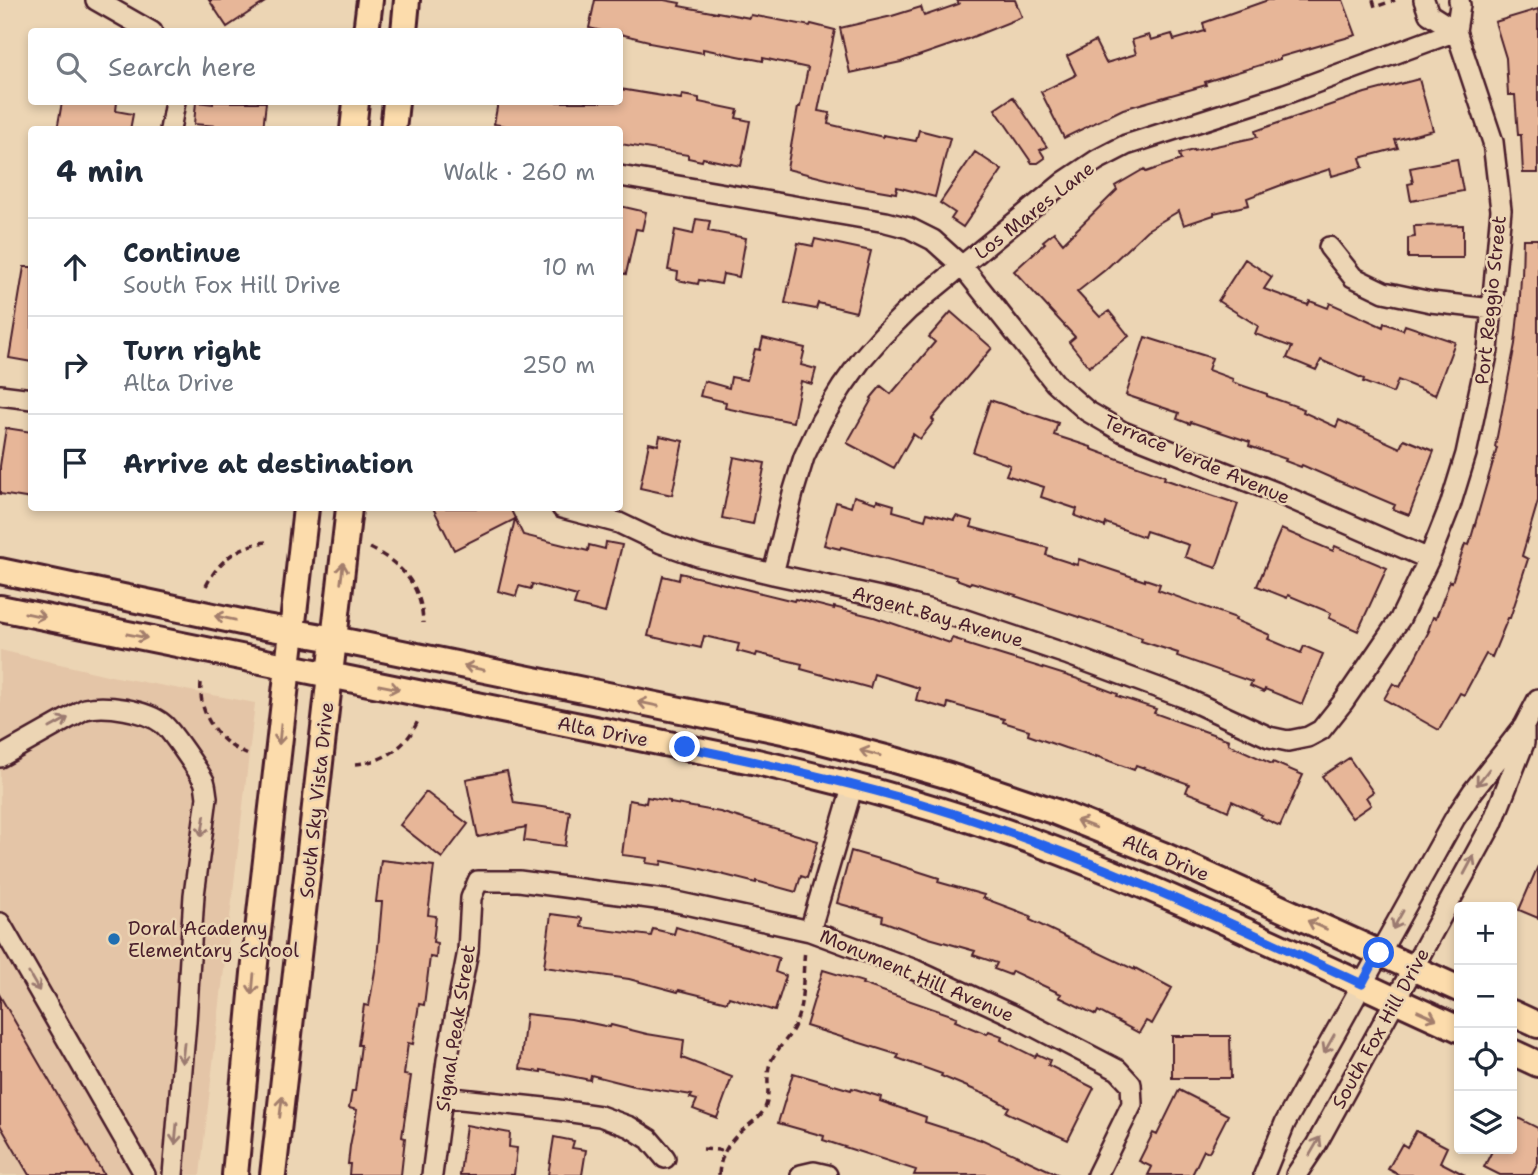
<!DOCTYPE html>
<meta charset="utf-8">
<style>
body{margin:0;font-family:"Shantell Sans",sans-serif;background:#f6f6f7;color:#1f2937}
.controls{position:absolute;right:21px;bottom:21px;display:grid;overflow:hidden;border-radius:7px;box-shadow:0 4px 10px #0003}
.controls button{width:63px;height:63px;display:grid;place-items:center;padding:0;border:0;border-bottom:2px solid #e0e1e3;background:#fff;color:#1f2937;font:35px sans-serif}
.stop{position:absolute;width:21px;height:21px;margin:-16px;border:5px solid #2563eb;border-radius:50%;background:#fff}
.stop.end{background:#2563eb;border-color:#fff;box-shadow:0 2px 7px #0008}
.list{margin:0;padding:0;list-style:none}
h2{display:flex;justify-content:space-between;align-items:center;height:91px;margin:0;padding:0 28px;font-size:30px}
h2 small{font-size:23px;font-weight:400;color:#747a83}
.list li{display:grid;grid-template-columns:46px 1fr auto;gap:21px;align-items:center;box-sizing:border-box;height:98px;padding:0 28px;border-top:2px solid #e0e1e3}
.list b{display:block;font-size:26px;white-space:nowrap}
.list p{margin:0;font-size:23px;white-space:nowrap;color:#747a83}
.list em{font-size:23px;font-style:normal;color:#747a83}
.icon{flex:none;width:38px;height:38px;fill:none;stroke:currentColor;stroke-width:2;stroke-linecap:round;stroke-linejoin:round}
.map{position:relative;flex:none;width:1538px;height:1175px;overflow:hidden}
.search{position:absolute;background:#fff;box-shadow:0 4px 10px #0003;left:28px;top:28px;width:595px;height:77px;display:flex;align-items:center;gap:18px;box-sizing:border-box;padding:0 24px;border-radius:7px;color:#747a83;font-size:26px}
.panel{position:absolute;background:#fff;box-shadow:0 4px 10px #0003;left:28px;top:126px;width:595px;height:385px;border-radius:7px}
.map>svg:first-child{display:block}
.built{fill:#e4c5a7}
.building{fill:#e7b698;stroke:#4a1f2b;stroke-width:2}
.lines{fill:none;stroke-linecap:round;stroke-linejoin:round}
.minor-casing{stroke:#4a1f2b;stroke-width:24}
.major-casing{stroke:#4a1f2b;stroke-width:30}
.path{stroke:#4a1f2b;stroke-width:3.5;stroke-dasharray:7 5;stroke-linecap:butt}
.minor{stroke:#ecd5b4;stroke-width:19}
.major{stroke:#fcdcac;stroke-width:24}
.oneway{stroke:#a37e6c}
.oneway2{stroke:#9b7a70}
.route{stroke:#2563eb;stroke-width:9}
.poi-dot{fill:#1f6fb2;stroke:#ecd5b4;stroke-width:2.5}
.labels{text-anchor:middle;stroke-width:5;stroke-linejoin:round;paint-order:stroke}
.street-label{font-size:19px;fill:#4a1f2b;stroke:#ecd5b4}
.poi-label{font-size:19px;fill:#4a1f2b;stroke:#ecd5b4;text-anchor:start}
</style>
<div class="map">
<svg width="1538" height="1175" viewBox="0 0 1538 1175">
<rect width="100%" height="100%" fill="#ecd5b4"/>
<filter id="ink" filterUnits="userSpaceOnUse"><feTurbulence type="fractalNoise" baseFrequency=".0143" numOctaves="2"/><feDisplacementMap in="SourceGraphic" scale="14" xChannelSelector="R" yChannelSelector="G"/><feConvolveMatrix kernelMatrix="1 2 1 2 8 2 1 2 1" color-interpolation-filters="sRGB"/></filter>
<g filter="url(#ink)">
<!-- built -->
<path class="built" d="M0,650L111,676L255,703L200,1175H0Z"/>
<!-- building -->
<path class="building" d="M209,0H268L227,27Z
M595,0H664L680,3L679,6L717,13V12L750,18L751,15L810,26L811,24L835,30L818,111L830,113L828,124L883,137V135L916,141L919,130L950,138L935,197L897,187L896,193L855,186L787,169L798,107H800L808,68L763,58V61L703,49V53L649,43V41L620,34V32H606L589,28Z
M957,0H1015L1022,17L965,40L901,62L850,73L840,28L892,16L921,7L924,16L959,4Z
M1268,0H1343L1356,35L1280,57V59L1205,82L1206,85L1123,109L1064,138L1041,92L1076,75L1067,56L1095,41L1106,63L1136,54L1132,40L1149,35L1151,40L1172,34L1174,40L1205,31L1203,23Z
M1538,9V173H1523L1521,135H1518L1515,95H1508L1506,58L1495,22Z
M1419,79L1433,130L1395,140L1398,148L1360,158L1363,167L1332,176L1330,169L1287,183L1247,198L1249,205L1214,213V215L1184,225L1179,211L1147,230L1105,270L1077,292L1100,317L1109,311L1129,336L1089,367L1069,342L1075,337L1014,271L1045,243L1043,241L1054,232L1063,243L1117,190L1115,186L1144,169L1146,172L1181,160L1179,154L1193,150V151L1257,137L1255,131L1365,93Z
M620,89L681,99L682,95L699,98V102L738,110L736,118L750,121L741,166L703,158L702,161L688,158V155L620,144V130H530L494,124L498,102H620Z
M1013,97L1047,147L1040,150L1045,158L1038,163H1032L995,109Z
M62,102H117L116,111L133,114L130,130H57Z
M196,102L213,104V102H266L263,130L194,124Z
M975,152L1002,170L963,227L951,219L955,213L940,203Z
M1457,159L1463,191L1411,201L1408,184L1413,183L1410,168Z
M620,206L646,212L642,230L636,229L626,274L620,273Z
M696,219L710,221L708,231L746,238L739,277L723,274L721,284L699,280L698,284L677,280L678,272L668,270L675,230L693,234Z
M1463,225V258H1408V238L1415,237L1414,226Z
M815,239L871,251L856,312L818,303L816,309L785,303L798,243L813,246Z
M1523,239H1538V501L1522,556L1528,559L1519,587L1520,588L1510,618H1508L1492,657L1486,654L1464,695L1460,693L1439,730L1384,699L1393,683L1400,687L1429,631H1428L1433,617L1436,618L1450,581L1452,582L1465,544L1469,545L1497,448L1495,447L1515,344L1518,315H1519L1521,277H1522Z
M1245,259L1272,277L1264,289L1308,305L1310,301L1328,308L1330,303L1383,327L1384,323L1403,330L1405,325L1455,342L1435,395L1398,380L1393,393L1363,382L1364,379L1321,360L1316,370L1287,358L1292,347L1255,334L1258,326L1218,301Z
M24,267H32V362L9,358Z
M951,312L992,348L932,419L934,421L920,439L913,434L894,468L847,443L872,399L871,398L881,386L891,394L935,342L929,337Z
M1145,337L1212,358L1208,370L1233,379L1232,382L1267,394V396L1304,409L1303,412L1336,427L1339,420L1400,448L1404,439L1434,451L1409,515L1393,509L1395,505L1336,480L1302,465L1301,467L1285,461L1286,459L1249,446L1250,442L1191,422L1190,424L1177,419L1179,413L1126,395Z
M763,338L805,348L801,365L816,369L812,384L801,381L793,422L725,408L726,402L700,396L704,381L729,388L731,377L747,380L755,349L760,350Z
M990,400L1058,423L1054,435L1091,447V449L1165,476L1164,479L1238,504L1216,568L1185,557L1189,545L1146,531L1144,537L1106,523L1105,527L1075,516L1077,509L1041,497L1044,487L1006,475L1010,465L973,452Z
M6,428L32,432V499L0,494V466Z
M660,436L683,441L672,495L640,488L649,443L658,445Z
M734,457L765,463L753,524L722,518Z
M854,496L876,503L877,500L894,505L893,511L925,520L927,513L954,520L956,516L973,521L971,527L1048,548L1046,555L1077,565L1079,559L1145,581V579L1160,584L1158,590L1236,618L1235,620L1270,635L1268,639L1301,653L1304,646L1323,654L1302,704L1265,689L1264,692L1250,686L1252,682L1177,656L1178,653L1141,641L1142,638L1015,596L1016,595L971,582L970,584L956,579V577L895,561L841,547L840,549L824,545L836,502L851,507Z
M433,508H510L523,535L588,551L589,545L605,549L606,542L622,545L605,613L574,605L577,596L532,584L531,589L519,586L516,596L498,591L515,519L454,550Z
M1281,529L1333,551L1335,546L1387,568L1358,631L1329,618L1331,613L1288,595L1287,598L1257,586Z
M680,573L794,601L795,599L834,609V607L874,617L950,643L952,638L965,642V644L1078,679L1118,694L1117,696L1156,709L1154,713L1229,740L1228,744L1272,764L1273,762L1303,775L1280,826L1260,817L1262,815L1232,801L1228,811L1211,803L1212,802L1186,792L1189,784L1136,765L1134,770L1096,756V758L1065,748L1028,735L1029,730L1003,722L1004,719L948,703L947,709L916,700L919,688L874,674L870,688L801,669L802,664L757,653L756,656L737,651L739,644L704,636L701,648L648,636L663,576L679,580Z
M1349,758L1373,792L1366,797L1371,805L1352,818L1322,776Z
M507,771L514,803L570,811L565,846L524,841L526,827L478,837L466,779Z
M426,792L468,824L442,858L400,825Z
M647,797L670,801V803L720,812L818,841L807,878L801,876L796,892L756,881V883L697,868L662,861L661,865L646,863L647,858L622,855L629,800L646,803Z
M851,851L889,862L939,878L938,882L984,895L983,898L1031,916L1030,920L1135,970V968L1172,988L1152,1024L1146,1021L1139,1033L1098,1011L1096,1015L1059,997L1061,994L1012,971L1010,975L994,969L997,963L973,955L975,951L929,938L882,921L883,916L837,903Z
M381,860L434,866L428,915L436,916L433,942L437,943L436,958L430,957L424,1005L419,1004L413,1044L408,1043L404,1075L411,1076L402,1137L405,1138L401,1175H349L350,1164H348L350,1146L357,1110L349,1108L352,1091H355L361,1045H358L364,1005L369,1006L377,959L382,902H376Z
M1538,866V918L1519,910Z
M551,914L582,918L581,927L651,936L653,929L674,934L676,927L779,958L775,972L786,976L775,1011L729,997L727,1002L679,990L678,992L629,979L544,967Z
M823,970L863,982L862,984L957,1017L955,1021L987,1034L989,1031L1002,1036L1001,1040L1035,1057L1037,1054L1050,1060L1048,1065L1094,1088L1068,1140L1006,1112L1009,1107L989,1096L941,1076L942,1074L897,1058L899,1055L806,1026Z
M0,996L104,1175H29L0,1125Z
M526,1014L571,1019L610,1027L611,1025L647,1034L684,1040L682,1058L732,1077L717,1118L693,1109L697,1100L690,1098L692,1095L634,1086L591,1075L590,1080L541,1070V1072L520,1069Z
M1172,1036H1230L1231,1078H1172Z
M793,1073L851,1090L852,1088L881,1097L880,1101L926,1117L925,1122L981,1140V1139L1059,1175H914L916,1170L823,1140L824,1136L778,1123Z
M1179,1090L1228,1115L1209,1152L1204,1150L1192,1175H1148L1152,1167L1139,1161L1153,1133L1157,1135Z
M1512,1115L1538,1128V1163L1532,1175H1500L1484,1167L1493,1149H1512Z
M466,1125L510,1133L509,1147L517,1148L514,1175H460Z
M1416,1131L1447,1147L1440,1162L1465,1175H1399L1388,1169L1402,1144L1407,1147Z
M554,1137L574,1141L572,1148L586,1150L582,1175H548Z"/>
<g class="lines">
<defs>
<path id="minor" d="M96,0L152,32
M1424,0L1429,14L1456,31
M170,130L175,102
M620,176L886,222L909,228L933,240L963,267L1055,383L1087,411L1123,432L1275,492L1429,559
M1329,247L1353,277L1384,292L1431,302L1492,309
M0,395L32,399
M562,508L619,523L661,543L698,556L773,574L894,600L960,618L1069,655L1183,697L1269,737L1288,741L1308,737L1321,730L1344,701L1400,619L1429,559L1450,506L1466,454L1488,350L1501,210L1493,142L1456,31L1460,5L1459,0
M773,574L793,493L804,457L821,421L842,387L862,359L882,336L908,310L1064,182L1097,160L1126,145L1285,94L1456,31
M0,757L85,709C105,704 146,710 163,724C171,730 199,772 204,781C206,786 206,792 207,797L194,895L186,1022L173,1175
M0,923L145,1175
M810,931L853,785
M443,1097L544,1108L600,1116L630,1127L649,1139L665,1158
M432,1175L447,1060L468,951L471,898L478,881H519L672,901L810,931L915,970L1010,1014L1118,1070L1131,1084L1132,1104L1097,1175
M801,1175L814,1172L827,1175
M1264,1175L1285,1123L1455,818L1473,791L1524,726L1538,699
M1296,1175L1316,1145L1492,824L1524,743V727"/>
<path id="major" d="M366,32L370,0
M404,32L407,0
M353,130L356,102
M393,130L396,102
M0,571L260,626L334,639L783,731L894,760L949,776L1056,812L1163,855L1459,989
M0,608L757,762C852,784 946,809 1037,843C1181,897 1319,966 1459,1029
M1512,1013L1538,1025
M1512,1052L1538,1064
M235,1175L258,931L306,508
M273,1175L349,508"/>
</defs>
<!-- minor casing -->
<use href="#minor" class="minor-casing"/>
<!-- major casing -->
<use href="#major" class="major-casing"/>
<!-- path -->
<path class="path" d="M1373,0L1375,7L1395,0
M370,548C402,564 422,586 423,623
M206,586C219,560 238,546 266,542
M201,683C198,716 220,745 251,756
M355,764C385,762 408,746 419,718
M703,1149L718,1150L723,1152
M719,1175C720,1155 729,1141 744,1129C751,1123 759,1118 764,1110C771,1097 766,1081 769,1067C773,1051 788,1041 795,1025C805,1001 802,975 805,950"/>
<!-- minor -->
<use href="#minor" class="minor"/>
<!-- major -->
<use href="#major" class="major"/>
</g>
<!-- one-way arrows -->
<defs><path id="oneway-shaft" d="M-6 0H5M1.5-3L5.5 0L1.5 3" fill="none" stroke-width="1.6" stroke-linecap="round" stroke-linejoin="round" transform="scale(1.75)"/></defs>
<g class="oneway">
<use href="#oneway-shaft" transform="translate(342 573) rotate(-83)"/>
<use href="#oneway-shaft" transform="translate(35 615) rotate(12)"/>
<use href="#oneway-shaft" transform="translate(225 618) rotate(-168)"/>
<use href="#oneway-shaft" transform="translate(137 636) rotate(11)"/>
<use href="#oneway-shaft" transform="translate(474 668) rotate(-168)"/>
<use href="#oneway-shaft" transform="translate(389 687) rotate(11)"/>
<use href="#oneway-shaft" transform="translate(648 704) rotate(-168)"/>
<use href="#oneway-shaft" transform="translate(280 734) rotate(96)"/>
<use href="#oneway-shaft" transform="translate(870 753) rotate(-165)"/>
<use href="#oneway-shaft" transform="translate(1086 824) rotate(-159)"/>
<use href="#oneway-shaft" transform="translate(1317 925) rotate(-156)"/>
<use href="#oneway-shaft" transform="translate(253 984) rotate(95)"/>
<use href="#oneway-shaft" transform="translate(1427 1015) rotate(24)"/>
<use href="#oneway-shaft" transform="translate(281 1107) rotate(-83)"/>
</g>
<g class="oneway2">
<use href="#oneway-shaft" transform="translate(59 723) rotate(-29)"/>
<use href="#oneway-shaft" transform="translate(1483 777) rotate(128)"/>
<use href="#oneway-shaft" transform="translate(203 826) rotate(99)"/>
<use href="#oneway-shaft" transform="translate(1469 865) rotate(-62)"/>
<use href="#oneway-shaft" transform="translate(1398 920) rotate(119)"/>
<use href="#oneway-shaft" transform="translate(34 982) rotate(60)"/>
<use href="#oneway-shaft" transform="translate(1329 1044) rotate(119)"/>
<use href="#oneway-shaft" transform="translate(183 1053) rotate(96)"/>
<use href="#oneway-shaft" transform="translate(176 1134) rotate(95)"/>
<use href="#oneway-shaft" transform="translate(1315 1146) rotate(-60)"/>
</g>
</g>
<g class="lines" filter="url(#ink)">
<!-- route -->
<path class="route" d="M685,747C768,764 850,782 932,807C1080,852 1222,919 1362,984L1379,953"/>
</g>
<!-- markers -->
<circle class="poi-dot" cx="114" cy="939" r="7"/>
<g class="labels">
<!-- street labels -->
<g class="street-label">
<text transform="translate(1034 210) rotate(-38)" y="7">Los Mares Lane</text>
<text transform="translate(1490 300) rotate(-84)" y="7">Port Reggio Street</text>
<text transform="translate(1197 459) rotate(23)" y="7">Terrace Verde Avenue</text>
<text transform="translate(938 616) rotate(16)" y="7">Argent Bay Avenue</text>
<text transform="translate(603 731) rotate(11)" y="7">Alta Drive</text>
<text transform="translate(316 800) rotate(-84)" y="7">South Sky Vista Drive</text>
<text transform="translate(1166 857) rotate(23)" y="7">Alta Drive</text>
<text transform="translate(917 975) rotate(23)" y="7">Monument Hill Avenue</text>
<text transform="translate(455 1028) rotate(-81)" y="7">Signal Peak Street</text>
<text transform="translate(1380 1028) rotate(-61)" y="7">South Fox Hill Drive</text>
</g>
<!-- poi labels -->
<g class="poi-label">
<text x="128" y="935">Doral Academy<tspan x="128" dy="22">Elementary School</tspan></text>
</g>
</g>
</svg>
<div class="controls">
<button>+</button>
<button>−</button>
<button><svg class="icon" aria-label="locate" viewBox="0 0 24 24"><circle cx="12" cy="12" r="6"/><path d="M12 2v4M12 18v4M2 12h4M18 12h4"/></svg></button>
<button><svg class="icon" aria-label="layers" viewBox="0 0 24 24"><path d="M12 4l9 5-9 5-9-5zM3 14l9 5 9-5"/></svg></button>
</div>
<div class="stop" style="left:1379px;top:953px"></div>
<div class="stop end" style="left:685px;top:747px"></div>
<div class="search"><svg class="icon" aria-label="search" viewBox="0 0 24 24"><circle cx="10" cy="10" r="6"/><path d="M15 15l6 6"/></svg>Search here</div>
<section class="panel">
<h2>4 min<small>Walk · 260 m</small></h2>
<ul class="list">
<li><svg class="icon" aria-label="ahead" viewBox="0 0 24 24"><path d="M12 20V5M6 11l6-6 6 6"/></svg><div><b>Continue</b><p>South Fox Hill Drive</p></div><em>10 m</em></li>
<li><svg class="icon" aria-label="right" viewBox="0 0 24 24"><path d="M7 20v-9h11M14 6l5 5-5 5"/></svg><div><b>Turn right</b><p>Alta Drive</p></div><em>250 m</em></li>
<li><svg class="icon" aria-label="arrive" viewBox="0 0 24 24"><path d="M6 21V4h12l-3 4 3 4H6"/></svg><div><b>Arrive at destination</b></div></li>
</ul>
</section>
</div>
